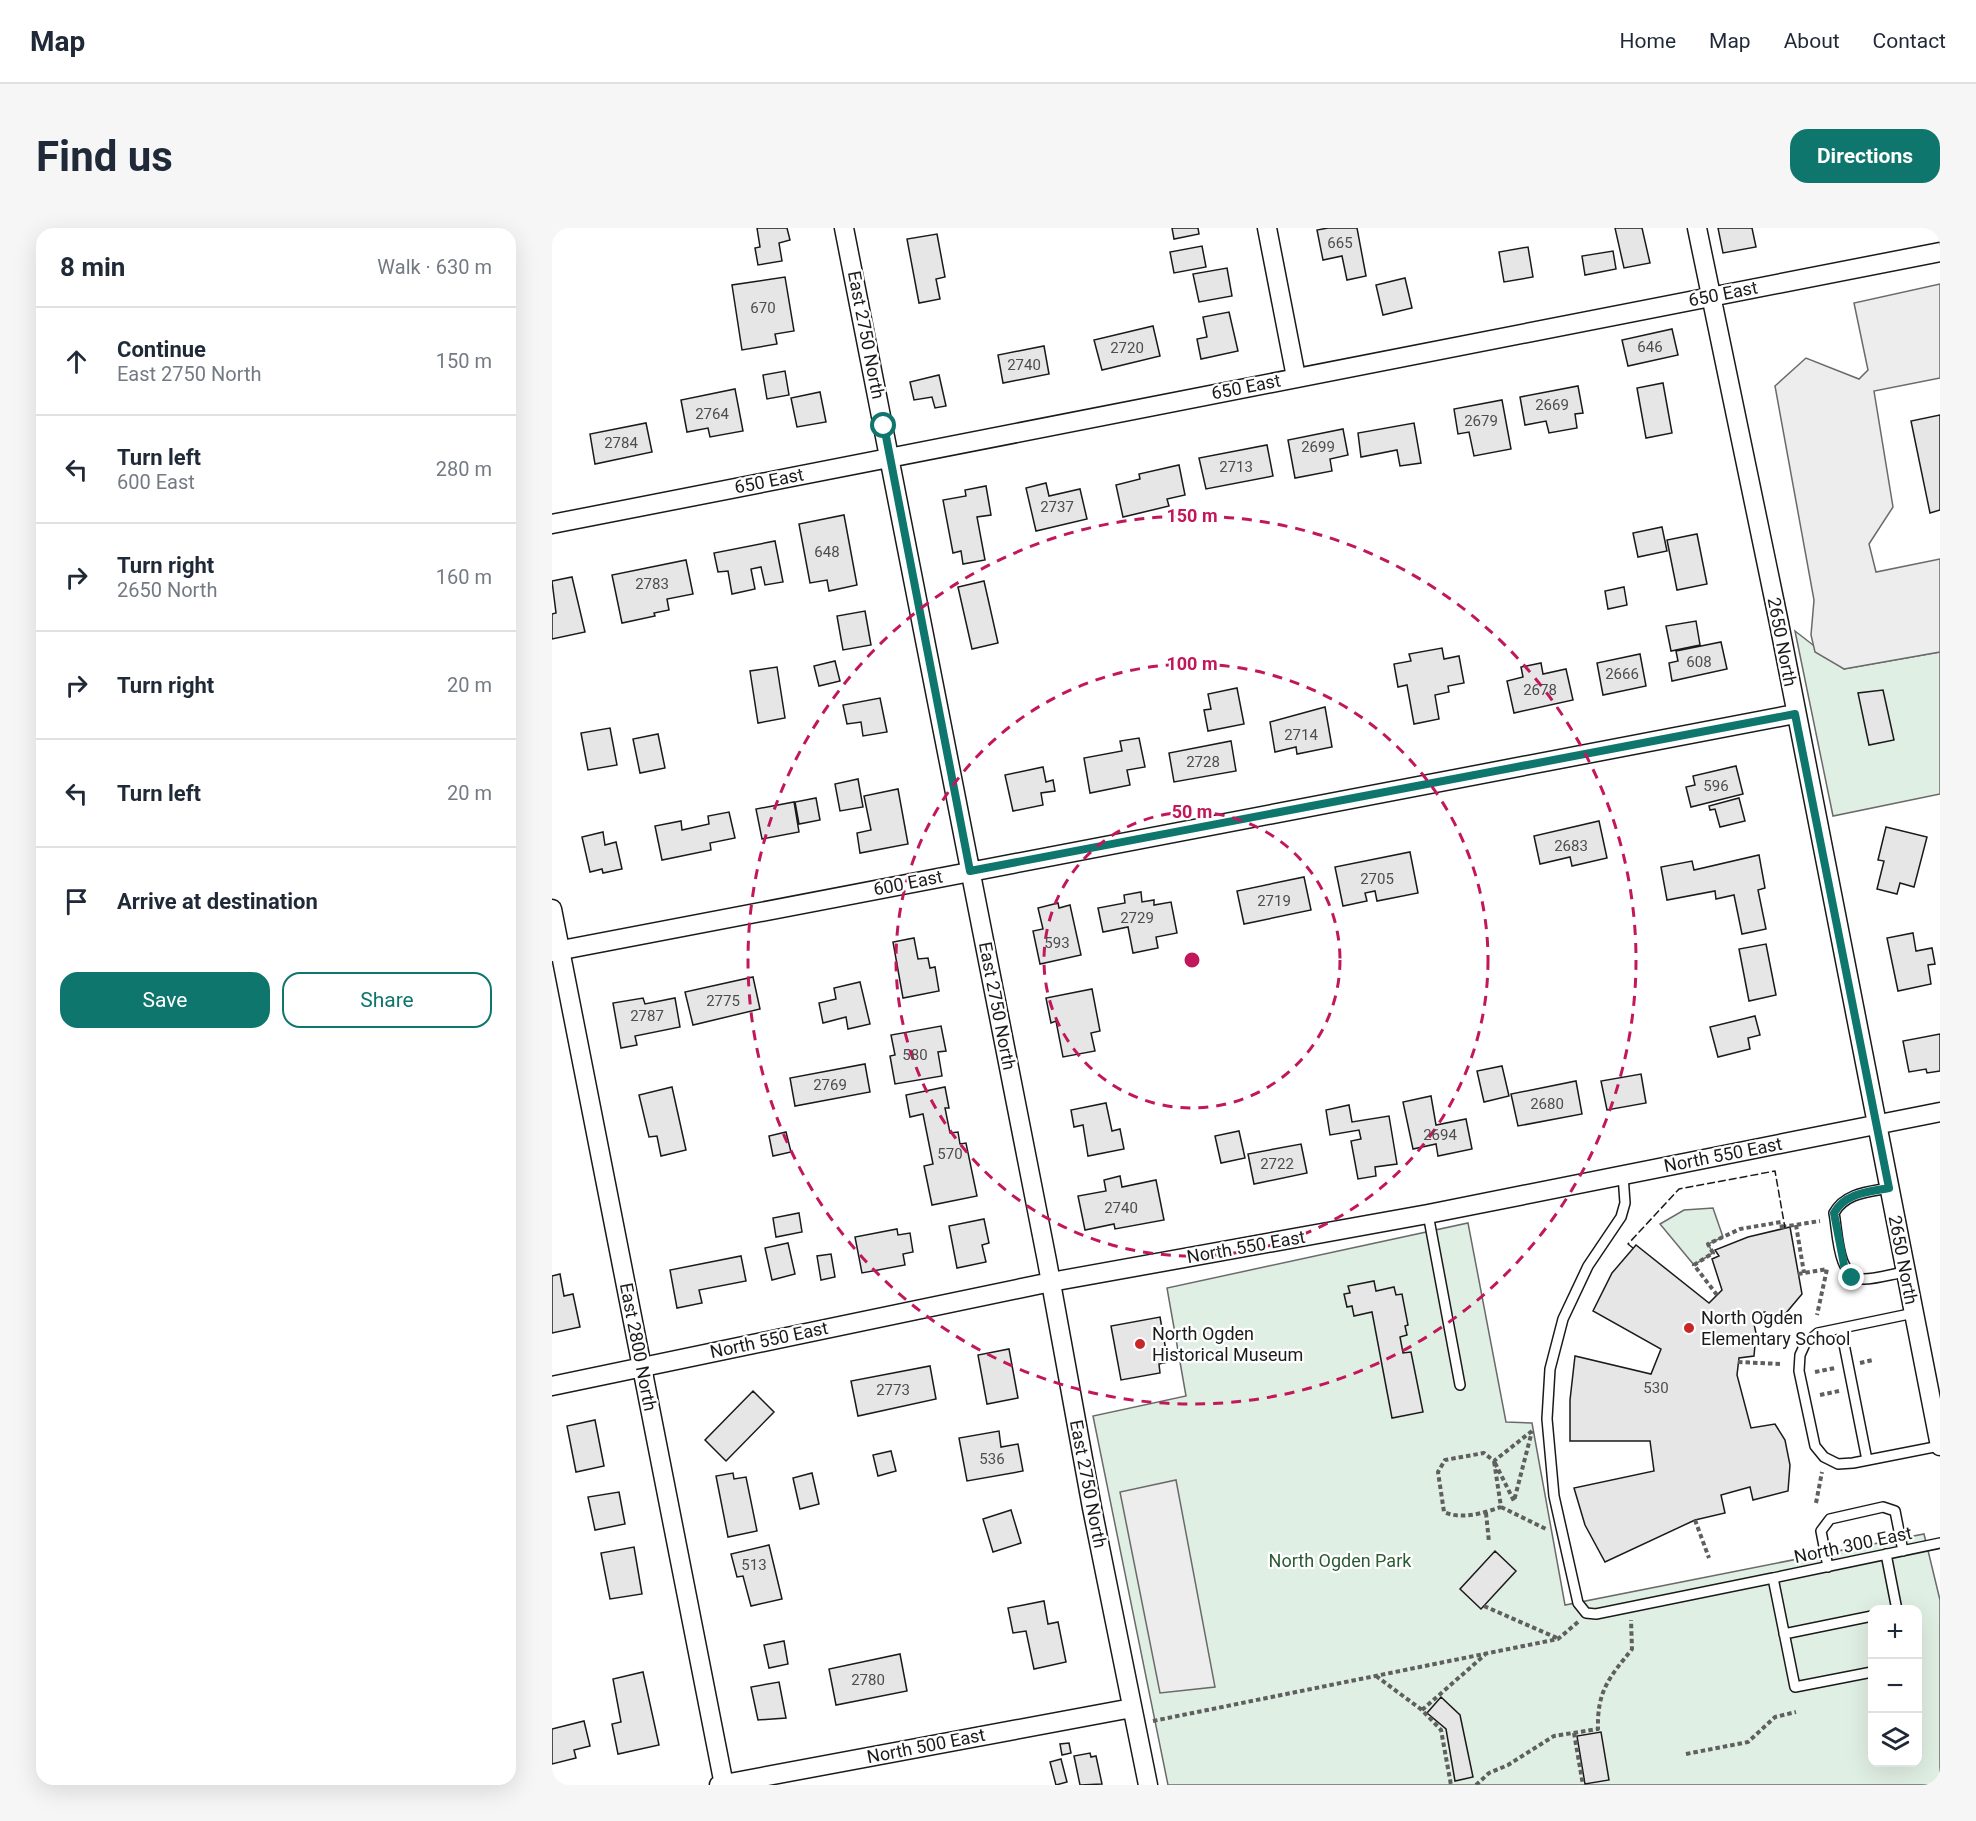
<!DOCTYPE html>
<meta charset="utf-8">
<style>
body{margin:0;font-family:Roboto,sans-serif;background:#f6f6f7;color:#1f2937}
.controls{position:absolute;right:18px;bottom:18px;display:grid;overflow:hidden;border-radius:12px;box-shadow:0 6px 24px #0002}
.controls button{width:54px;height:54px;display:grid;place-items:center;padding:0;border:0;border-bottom:2px solid #e0e1e3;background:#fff;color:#1f2937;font:30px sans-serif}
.stop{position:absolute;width:18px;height:18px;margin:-14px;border:4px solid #0f766e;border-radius:50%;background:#fff}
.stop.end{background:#0f766e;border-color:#fff;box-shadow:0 2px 6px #0008}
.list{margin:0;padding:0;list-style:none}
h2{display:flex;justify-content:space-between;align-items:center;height:78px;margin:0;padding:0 24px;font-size:26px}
h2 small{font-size:20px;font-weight:400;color:#747a83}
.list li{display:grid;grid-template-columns:39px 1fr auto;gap:18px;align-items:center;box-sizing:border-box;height:108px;padding:0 24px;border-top:2px solid #e0e1e3}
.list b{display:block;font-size:22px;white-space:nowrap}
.list p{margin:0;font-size:20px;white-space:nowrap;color:#747a83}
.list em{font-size:20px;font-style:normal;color:#747a83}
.actions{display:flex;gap:12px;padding:18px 24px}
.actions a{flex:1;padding:14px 0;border:2px solid #0f766e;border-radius:18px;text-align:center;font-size:21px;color:#0f766e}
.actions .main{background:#0f766e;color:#fff}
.icon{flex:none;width:33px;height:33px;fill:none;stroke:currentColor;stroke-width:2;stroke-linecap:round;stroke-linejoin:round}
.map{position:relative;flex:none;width:1388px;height:1557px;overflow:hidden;border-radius:18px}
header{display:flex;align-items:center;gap:36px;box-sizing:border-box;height:84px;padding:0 30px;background:#fff;border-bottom:2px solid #e0e1e3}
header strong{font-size:28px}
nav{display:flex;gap:33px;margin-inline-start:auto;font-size:21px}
.intro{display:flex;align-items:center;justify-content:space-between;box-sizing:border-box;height:144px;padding:0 36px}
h1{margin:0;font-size:42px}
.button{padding:15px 27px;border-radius:18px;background:#0f766e;color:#fff;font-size:21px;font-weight:700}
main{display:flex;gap:36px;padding:0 36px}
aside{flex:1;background:#fff;border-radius:18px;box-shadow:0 6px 24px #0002}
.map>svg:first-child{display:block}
.green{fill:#e0efe3;stroke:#6a6a6a;stroke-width:1.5;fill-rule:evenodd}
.parking{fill:#ededed;stroke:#6a6a6a;stroke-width:1.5}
.building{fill:#e6e6e6;stroke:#1a1a1a;stroke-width:1.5}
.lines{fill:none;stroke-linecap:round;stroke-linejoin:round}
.service-casing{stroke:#1a1a1a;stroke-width:12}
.minor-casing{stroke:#1a1a1a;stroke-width:21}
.path{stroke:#5f5f5f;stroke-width:4;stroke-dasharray:4.5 3;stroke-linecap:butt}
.service{stroke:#fff;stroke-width:9}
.minor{stroke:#fff;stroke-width:18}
.fence{stroke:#1a1a1a;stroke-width:1.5;stroke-dasharray:8 3;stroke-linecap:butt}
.route{stroke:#0f766e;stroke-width:8}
.ring{fill:none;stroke:#c2185b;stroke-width:3;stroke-dasharray:10 8}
.poi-dot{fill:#c62828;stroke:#fff;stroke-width:2}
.labels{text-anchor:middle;stroke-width:4.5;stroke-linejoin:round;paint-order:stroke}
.number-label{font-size:15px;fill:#4d4d4d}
.street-label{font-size:18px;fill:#1a1a1a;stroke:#fff}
.poi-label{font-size:18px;fill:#1a1a1a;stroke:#fff;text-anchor:start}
.park-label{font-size:18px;fill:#2b5a34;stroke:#fff}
.centre{fill:#c2185b;stroke:#fff;stroke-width:3}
.ring-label{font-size:18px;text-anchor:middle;font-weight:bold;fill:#c2185b;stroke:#fff;stroke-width:4.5;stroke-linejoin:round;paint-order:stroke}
</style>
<header>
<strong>Map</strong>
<nav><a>Home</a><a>Map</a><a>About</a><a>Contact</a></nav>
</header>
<div class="intro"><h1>Find us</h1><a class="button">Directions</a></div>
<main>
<aside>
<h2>8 min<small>Walk · 630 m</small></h2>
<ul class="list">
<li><svg class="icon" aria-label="ahead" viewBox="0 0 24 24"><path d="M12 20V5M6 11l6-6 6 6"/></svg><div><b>Continue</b><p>East 2750 North</p></div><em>150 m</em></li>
<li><svg class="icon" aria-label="left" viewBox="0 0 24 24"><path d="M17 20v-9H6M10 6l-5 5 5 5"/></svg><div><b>Turn left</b><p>600 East</p></div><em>280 m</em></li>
<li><svg class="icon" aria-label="right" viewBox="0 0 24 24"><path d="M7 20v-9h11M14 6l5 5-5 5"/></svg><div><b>Turn right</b><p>2650 North</p></div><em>160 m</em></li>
<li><svg class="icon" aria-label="right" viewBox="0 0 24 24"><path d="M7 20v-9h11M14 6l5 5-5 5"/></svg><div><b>Turn right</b></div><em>20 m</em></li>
<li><svg class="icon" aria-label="left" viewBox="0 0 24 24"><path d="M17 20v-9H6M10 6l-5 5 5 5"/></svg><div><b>Turn left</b></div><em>20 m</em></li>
<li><svg class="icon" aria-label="arrive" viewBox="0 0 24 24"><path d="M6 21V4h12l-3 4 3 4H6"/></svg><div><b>Arrive at destination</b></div></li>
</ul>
<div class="actions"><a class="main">Save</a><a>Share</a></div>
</aside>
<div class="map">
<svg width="1388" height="1557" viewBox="0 0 1388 1557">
<rect width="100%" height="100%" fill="#fff"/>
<!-- green -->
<path class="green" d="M1243,403L1292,441L1388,424V566L1281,588Z
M1161,980L1171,1009L1156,1016L1161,1025L1142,1037L1108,996L1132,982Z
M916,995L954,1194L980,1195L1013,1377L1372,1306L1388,1372V1557H616L541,1188L634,1168L615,1060ZM1320,1382H1366V1534H1320Z"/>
<!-- parking -->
<path class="parking" d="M1388,56V150L1322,163L1341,279L1317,316L1324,344L1388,331V424L1292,441L1263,424L1259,407L1262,372L1223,158L1254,130L1307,151L1316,142L1302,75Z
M624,1252L663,1459L608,1465L568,1264Z"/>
<!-- building -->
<path class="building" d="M205,0H235L238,12L227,15L230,33L206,37L203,20L208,19Z
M620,0H646L647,6L622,11Z
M776,0H805L814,48L795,52L790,28L771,32L765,2Z
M1063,0H1090L1098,35L1072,40Z
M1166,0H1200L1204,19L1171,25Z
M385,6L393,49L384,51L388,71L367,75L355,11Z
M650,18L654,39L622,45L618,24Z
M976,19L981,49L952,54L947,24Z
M1061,23L1064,41L1033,47L1030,28Z
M675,40L680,68L647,74L641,46Z
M233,49L242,103L223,106L225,116L190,122L180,57Z
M853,50L860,80L831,87L824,57Z
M677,84L686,123L649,131L645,111L655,109L651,89Z
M601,98L608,128L550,142L542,112Z
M1120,101L1126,127L1076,138L1070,112Z
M492,118L497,146L451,155L446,127Z
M233,143L237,167L215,171L211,147Z
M387,147L394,178L383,180L380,169L362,172L358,154Z
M1111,155L1120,205L1094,210L1085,160Z
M1026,158L1031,185L1023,186L1025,200L997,205L994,193L973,197L968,169Z
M183,161L191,203L158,209L156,200L135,204L129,172Z
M268,164L274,194L245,199L239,170Z
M950,172L959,221L922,228L917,204L906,206L902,181Z
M1388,187V282L1378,285L1359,193Z
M94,195L100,224L43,236L38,206Z
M862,195L869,235L848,238L845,222L809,229L806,205Z
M791,201L796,227L778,231L780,243L743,250L736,212Z
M715,217L721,248L654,261L647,230Z
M627,237L633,267L615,271L617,278L571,289L564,257L588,251L587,246Z
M494,255L497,268L528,261L535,291L484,303L474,260Z
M434,258L439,287L425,289L433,332L411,336L409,323L401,325L391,272L414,268L413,262Z
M292,287L305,357L277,363L275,352L258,355L247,296Z
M1110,299L1115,323L1086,329L1081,305Z
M1145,306L1155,356L1125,362L1115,312Z
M223,313L231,354L213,357L209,339L199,341L203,361L180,366L176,343L166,344L162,325Z
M134,332L141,366L115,371L117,382L102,385L103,388L70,395L60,347Z
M20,349L33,404L0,411V386L4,385L0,353Z
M432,353L446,415L420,421L406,359Z
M1072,359L1075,377L1056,381L1053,363Z
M313,383L319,417L291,422L285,388Z
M1144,393L1148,417L1119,423L1114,398Z
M1169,414L1175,441L1120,453L1117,435L1126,433L1124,423Z
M890,420L892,431L907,428L912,455L896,458L897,464L883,467L887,491L862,496L855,457L846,459L842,436L859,433L857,426Z
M1088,426L1094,458L1051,467L1045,435Z
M283,433L288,453L267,458L262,438Z
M989,435L991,446L1014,441L1021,472L962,485L955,453L971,449L969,439Z
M225,439L233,490L206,495L198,443Z
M685,460L692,496L656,503L652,482L659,481L656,466Z
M1331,462L1342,512L1317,517L1306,465Z
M328,470L335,504L311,508L309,494L295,496L291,477Z
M773,479L780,519L745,526L744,519L723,524L718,494Z
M58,500L65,537L36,542L29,505Z
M106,506L113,540L88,545L81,511Z
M587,510L593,539L575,542L578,557L538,565L532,530L570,523L568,513Z
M679,513L684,543L622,554L617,525Z
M1184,538L1191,566L1139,579L1134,559L1143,557L1141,548Z
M491,539L494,554L501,552L503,563L489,565L491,577L461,583L453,547Z
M306,551L311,579L288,583L283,556Z
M346,561L356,616L308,625L305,605L319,602L312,568Z
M264,570L268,592L247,596L243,574Z
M1187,570L1193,593L1168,599L1163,581L1158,582L1157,578Z
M242,574L247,604L210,611L204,581Z
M177,584L183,610L158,615L159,622L110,632L103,598L129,593L130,602L157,596L156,588Z
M1047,593L1055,630L1020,638L1018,629L988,636L982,608Z
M1334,599L1375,609L1362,659L1348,655L1345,666L1325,661L1332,633L1326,632Z
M51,604L53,617L64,614L70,641L51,645L50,641L38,644L30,609Z
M858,624L866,665L825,673L823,663L813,665L815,673L791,678L783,639Z
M1207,627L1213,660L1206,662L1214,701L1190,706L1182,667L1164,671L1163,663L1115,672L1109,639L1140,633L1142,642Z
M752,649L759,682L692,696L685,663Z
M589,664L590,674L602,672V677L619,674L625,705L604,709L606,720L581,725L576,699L551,704L546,680L573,675L572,667Z
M506,675L507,680L518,677L529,727L488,736L481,703L491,701L486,680Z
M1361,705L1364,723L1380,720L1383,736L1376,737L1379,756L1346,763L1335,710Z
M362,710L366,731L376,730L378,740L383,739L387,763L351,770L341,714Z
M1214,716L1224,767L1197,773L1187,721Z
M201,749L208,781L141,797L133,764Z
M308,754L318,796L296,801L294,789L271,795L267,775L284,771L282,760Z
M540,761L548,803L539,805L543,823L511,829L504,793L499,795L494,770Z
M91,770L93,776L123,770L128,799L83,808L85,817L69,820L61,775Z
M1203,788L1208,807L1196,810L1198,821L1166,829L1158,799Z
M389,798L394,823L386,824L390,848L343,856L338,828L343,827L339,807Z
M1388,806V843L1375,845L1374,841L1357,844L1351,813Z
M313,836L318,864L243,878L238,850Z
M950,838L957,868L932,874L925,843Z
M1089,846L1094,875L1055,882L1049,853Z
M1024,853L1030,886L966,898L959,866Z
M120,859L134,922L109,928L105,908L97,909L87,867Z
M393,859L397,880H393L398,905L406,904L408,916L414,915L425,968L380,977L372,938L381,936L371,886L358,889L354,867Z
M879,868L884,897L914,891L920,921L886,928L884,916L861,921L851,874Z
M554,875L560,903L568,901L572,921L536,928L531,897L522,899L519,882Z
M797,877L800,894L837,888L845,936L823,939L824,948L806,951L799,913L809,911L807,902L778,907L774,882Z
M687,903L693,930L669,935L663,908Z
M234,904L239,924L221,928L217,908Z
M749,916L755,945L702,956L696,926Z
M568,948L570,959L604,952L612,992L563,1001L562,996L533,1002L526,968L554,963L552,952Z
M247,985L250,1004L224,1009L221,990Z
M432,991L437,1015L430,1017L434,1034L405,1040L397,998Z
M1238,999L1250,1066L1234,1085L1214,1091L1213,1084L1200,1087L1204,1105L1202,1128L1187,1130L1185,1147L1199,1200L1223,1196L1233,1212L1238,1237L1236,1263L1201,1272L1198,1259L1169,1267L1173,1285L1143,1292L1053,1334L1033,1297L1022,1260L1102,1243L1098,1213H1018V1172L1023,1128L1099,1146L1109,1121L1041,1083L1060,1045L1084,1017L1157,1075L1170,1062L1160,1031L1167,1028L1163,1022L1196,1009Z
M345,1001L346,1007L358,1005L361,1024L351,1026L353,1037L310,1045L303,1009Z
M236,1015L243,1046L220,1052L213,1020Z
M279,1026L283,1049L269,1052L265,1028Z
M189,1028L194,1053L147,1062L150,1075L125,1080L118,1042Z
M8,1046L12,1068L21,1066L28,1099L0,1105V1048Z
M822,1053L824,1063L842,1059L844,1067L850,1066L856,1097L853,1098L855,1107L848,1109L851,1125L859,1124L871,1184L840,1190L820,1084L802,1088L800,1078L795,1079L792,1066L798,1065L796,1058Z
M608,1089L616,1134L607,1136L608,1145L569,1152L559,1098Z
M457,1121L466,1170L435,1176L426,1127Z
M378,1138L384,1171L306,1188L299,1153Z
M201,1163L222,1184L174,1233L153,1212Z
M43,1192L52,1238L24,1244L15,1198Z
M447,1203L449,1219L466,1216L471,1243L415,1253L407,1210Z
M339,1223L344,1243L326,1248L321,1227Z
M181,1245L182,1251L194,1249L205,1303L176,1309L164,1248Z
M260,1245L267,1276L248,1281L241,1250Z
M67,1264L73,1296L43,1302L36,1269Z
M459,1282L469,1315L441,1324L431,1291Z
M217,1317L230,1371L199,1378L191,1348L185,1349L179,1326Z
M82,1319L90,1366L58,1371L49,1325Z
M943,1323L964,1343L929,1381L908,1361Z
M492,1373L496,1396L506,1394L514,1434L482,1441L474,1403L461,1405L456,1380Z
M232,1413L236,1436L217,1440L212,1417Z
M348,1426L355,1463L284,1477L277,1441Z
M91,1444L107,1517L66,1526L60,1496L69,1494L61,1451Z
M227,1454L234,1490L206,1492L199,1459Z
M889,1469L908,1487L921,1549L903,1553L894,1501L875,1485Z
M32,1493L38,1518L22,1522L24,1530L0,1536V1501Z
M1049,1504L1057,1552L1033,1556L1025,1508Z
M517,1515L519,1525L510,1527L508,1516Z
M538,1525L539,1529L544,1528L550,1556L528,1557L522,1528Z
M509,1531L515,1554L504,1557L498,1534Z"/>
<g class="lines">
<defs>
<path id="service" d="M1071,947L1073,975L1069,989L1036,1038L1011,1091L998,1141L995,1191L1002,1268L1026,1375L1034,1385L1044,1386L1221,1350L1243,1459L1320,1444
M1337,960C1316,964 1293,965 1282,985C1286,1005 1285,1051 1312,1051C1325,1051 1340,1046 1353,1044
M876,986L908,1157
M1362,1085L1266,1105L1253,1116L1248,1127L1247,1143L1263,1218L1272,1229L1286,1236L1301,1235L1388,1218
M1289,1101L1315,1232
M1334,1326L1345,1382
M1276,1339L1269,1303L1278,1291L1331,1279L1343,1283L1351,1323
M1221,1350L1388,1315
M1232,1406L1320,1388"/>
<path id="minor" d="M292,0L495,1033L540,1280L596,1557
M715,0L744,149
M1145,0L1227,395L1388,1218
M0,296L1388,24
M0,681L172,1557
M0,724L1243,486
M0,1158L499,1054L876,986L1388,884
M167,1557L580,1480"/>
</defs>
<!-- service casing -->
<use href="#service" class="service-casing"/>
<!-- minor casing -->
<use href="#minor" class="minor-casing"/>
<!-- path -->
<path class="path" d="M1244,997L1252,1045
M1230,999L1268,993
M1246,1046L1275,1041L1265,1087
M1165,1067L1142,1037L1161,1025L1156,1016L1188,1001L1229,994L1230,1001
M1186,1134L1229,1136
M1308,1135L1321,1132
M1263,1144L1283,1140
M1268,1167L1287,1163
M980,1203L942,1233L932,1225L893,1232L886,1244L892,1284C909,1292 932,1285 949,1279L942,1233L962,1273L980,1203
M1264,1275L1270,1244
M949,1279L996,1302
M934,1285L937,1314
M1143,1292L1157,1330
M932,1378L1005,1410
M824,1448L870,1482L889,1502L899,1557
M870,1482L935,1425
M601,1493L1006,1411L1026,1394
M1022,1505L1031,1557
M1134,1526L1196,1514L1223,1489L1244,1484
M924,1557L937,1545L956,1537L1002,1508L1046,1501C1045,1463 1057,1450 1080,1421L1079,1392"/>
<!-- service -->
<use href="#service" class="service"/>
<!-- minor -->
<use href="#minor" class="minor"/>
<!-- fence -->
<path class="fence" d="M1081,1020L1076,1016L1127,961L1223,943L1233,1000"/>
</g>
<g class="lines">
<!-- route -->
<path class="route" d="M332,198L418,643L1243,486L1337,960C1316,964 1293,965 1282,985L1293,1042L1300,1050"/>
</g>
<!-- distance rings -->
<g class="ring">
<circle cx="640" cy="732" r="148"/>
<circle cx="640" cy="732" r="296"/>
<circle cx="640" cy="732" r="444"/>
</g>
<!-- markers -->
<g class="poi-dot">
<circle cx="1137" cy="1100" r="6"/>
<circle cx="588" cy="1116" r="6"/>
</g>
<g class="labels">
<!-- number labels -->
<g class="number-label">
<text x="788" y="20">665</text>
<text x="211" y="85">670</text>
<text x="1098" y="124">646</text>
<text x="575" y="125">2720</text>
<text x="472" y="142">2740</text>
<text x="1000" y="182">2669</text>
<text x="160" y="191">2764</text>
<text x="929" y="198">2679</text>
<text x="69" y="220">2784</text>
<text x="766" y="224">2699</text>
<text x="684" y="244">2713</text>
<text x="505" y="284">2737</text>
<text x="275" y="329">648</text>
<text x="100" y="361">2783</text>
<text x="1147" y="439">608</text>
<text x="1070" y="451">2666</text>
<text x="988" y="467">2678</text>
<text x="749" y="512">2714</text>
<text x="651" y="539">2728</text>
<text x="1164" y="563">596</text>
<text x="1019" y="623">2683</text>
<text x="825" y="656">2705</text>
<text x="722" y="678">2719</text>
<text x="585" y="695">2729</text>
<text x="505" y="720">593</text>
<text x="171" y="778">2775</text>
<text x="95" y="793">2787</text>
<text x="363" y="832">580</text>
<text x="278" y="862">2769</text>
<text x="995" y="881">2680</text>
<text x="888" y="912">2694</text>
<text x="398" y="931">570</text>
<text x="725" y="941">2722</text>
<text x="569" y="985">2740</text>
<text x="1104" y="1165">530</text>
<text x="341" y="1167">2773</text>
<text x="440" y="1236">536</text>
<text x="202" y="1342">513</text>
<text x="316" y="1457">2780</text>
</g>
<!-- street labels -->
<g class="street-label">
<text transform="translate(1171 66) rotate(-11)" y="6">650 East</text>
<text transform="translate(314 107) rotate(79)" y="6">East 2750 North</text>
<text transform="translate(694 159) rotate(-11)" y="6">650 East</text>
<text transform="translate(217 253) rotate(-11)" y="6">650 East</text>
<text transform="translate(1230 414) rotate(79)" y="6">2650 North</text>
<text transform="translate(356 655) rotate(-11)" y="6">600 East</text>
<text transform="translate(445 778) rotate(79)" y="6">East 2750 North</text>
<text transform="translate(1171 927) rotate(-11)" y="6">North 550 East</text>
<text transform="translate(694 1019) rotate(-10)" y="6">North 550 East</text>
<text transform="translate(1351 1032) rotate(79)" y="6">2650 North</text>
<text transform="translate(217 1112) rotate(-12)" y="6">North 550 East</text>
<text transform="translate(86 1119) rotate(79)" y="6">East 2800 North</text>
<text transform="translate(536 1256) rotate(79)" y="6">East 2750 North</text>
<text transform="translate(1301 1317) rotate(-12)" y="6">North 300 East</text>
<text transform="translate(374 1518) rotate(-11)" y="6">North 500 East</text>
</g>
<!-- poi labels -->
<g class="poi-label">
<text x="1149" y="1096">North Ogden<tspan x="1149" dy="21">Elementary School</tspan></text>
<text x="600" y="1112">North Ogden<tspan x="600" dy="21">Historical Museum</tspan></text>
</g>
<!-- park labels -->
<g class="park-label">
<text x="788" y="1339">North Ogden Park</text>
</g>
</g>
<circle cx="640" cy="732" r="9" class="centre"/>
<g class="ring-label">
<text x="640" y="294">150 m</text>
<text x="640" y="442">100 m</text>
<text x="640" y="590">50 m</text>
</g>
</svg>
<div class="controls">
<button>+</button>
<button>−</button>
<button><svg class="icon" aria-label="layers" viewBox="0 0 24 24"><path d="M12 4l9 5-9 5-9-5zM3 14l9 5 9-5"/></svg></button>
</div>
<div class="stop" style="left:332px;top:198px"></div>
<div class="stop end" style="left:1300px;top:1050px"></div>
</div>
</main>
